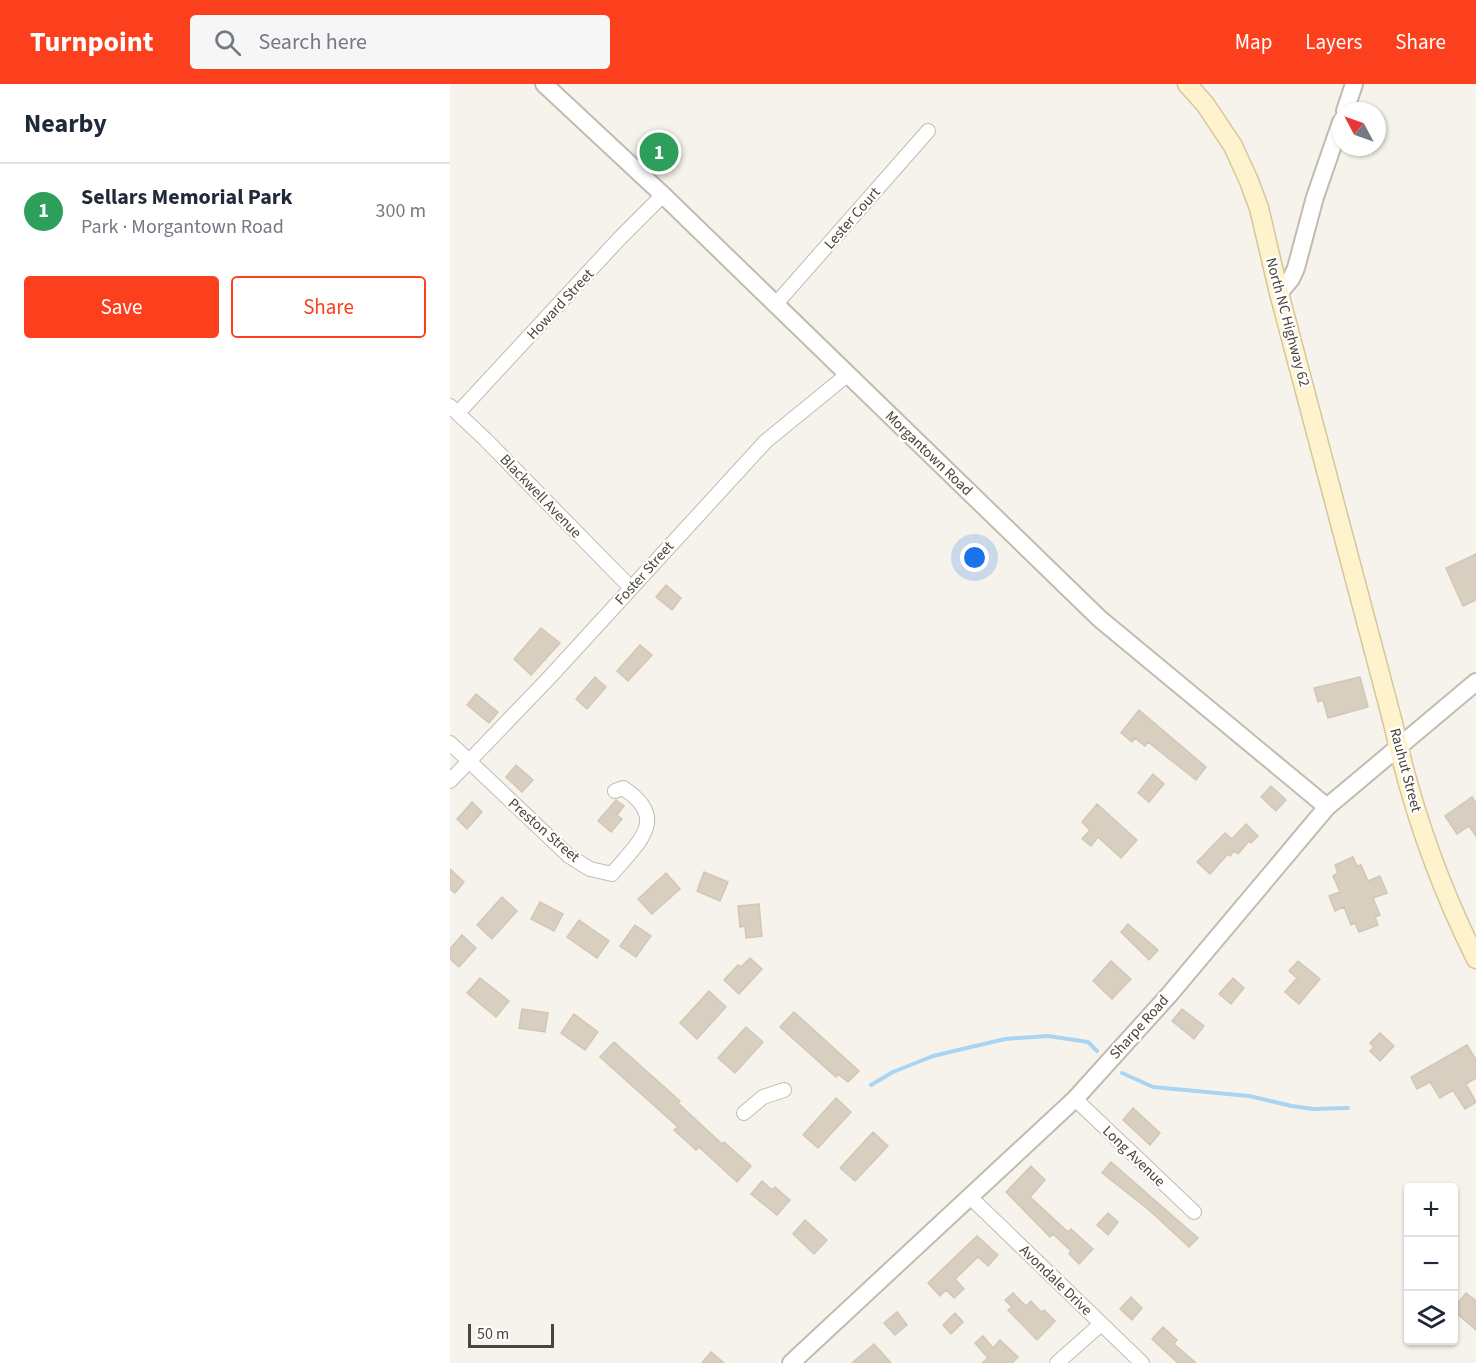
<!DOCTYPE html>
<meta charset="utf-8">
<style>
body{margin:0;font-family:"Source Sans 3",sans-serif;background:#f6f6f7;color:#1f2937}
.controls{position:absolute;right:18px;bottom:18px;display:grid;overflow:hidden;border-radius:6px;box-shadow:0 2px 4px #0004}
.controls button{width:54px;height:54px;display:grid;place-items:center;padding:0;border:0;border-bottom:2px solid #e0e1e3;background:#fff;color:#1f2937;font:30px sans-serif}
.compass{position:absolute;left:882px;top:18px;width:54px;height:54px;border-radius:50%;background:#fff;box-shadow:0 2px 4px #0004;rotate:311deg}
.scale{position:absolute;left:18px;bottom:15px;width:86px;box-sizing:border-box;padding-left:6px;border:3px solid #4b4439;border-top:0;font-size:16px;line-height:21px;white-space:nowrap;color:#4b4439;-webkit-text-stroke:4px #fff;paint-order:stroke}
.you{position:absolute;left:525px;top:474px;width:21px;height:21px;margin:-15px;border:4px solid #fff;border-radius:50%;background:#1a73e8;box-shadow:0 0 0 9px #1a73e833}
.badge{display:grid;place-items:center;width:39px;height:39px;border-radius:50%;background:#fc3f1d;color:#fff;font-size:20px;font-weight:700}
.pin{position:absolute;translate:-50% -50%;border:3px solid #fff;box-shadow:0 2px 6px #0006}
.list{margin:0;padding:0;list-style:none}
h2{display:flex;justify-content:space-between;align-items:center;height:78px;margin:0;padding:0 24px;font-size:26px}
h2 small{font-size:20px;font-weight:400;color:#747a83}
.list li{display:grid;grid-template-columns:39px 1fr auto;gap:18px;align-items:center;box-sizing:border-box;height:96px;padding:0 24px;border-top:2px solid #e0e1e3}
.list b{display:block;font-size:22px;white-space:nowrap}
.list p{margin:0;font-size:20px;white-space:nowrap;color:#747a83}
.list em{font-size:20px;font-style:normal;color:#747a83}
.actions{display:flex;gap:12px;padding:18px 24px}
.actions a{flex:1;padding:14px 0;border:2px solid #fc3f1d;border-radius:6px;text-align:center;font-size:21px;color:#fc3f1d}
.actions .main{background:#fc3f1d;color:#fff}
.icon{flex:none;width:33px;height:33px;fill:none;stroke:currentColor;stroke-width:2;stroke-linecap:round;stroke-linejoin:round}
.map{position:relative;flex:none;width:1026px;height:1279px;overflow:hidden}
header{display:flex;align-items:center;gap:36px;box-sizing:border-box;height:84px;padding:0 30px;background:#fc3f1d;color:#fff}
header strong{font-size:28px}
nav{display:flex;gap:33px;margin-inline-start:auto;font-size:21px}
.search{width:420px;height:54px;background:#f6f6f7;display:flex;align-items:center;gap:15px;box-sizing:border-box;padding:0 21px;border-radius:6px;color:#747a83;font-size:22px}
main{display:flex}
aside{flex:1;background:#fff}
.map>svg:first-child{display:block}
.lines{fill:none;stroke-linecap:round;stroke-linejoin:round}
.stream{stroke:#a9d4f2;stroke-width:4}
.building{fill:#d8cfc1;stroke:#d3c7b4;stroke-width:1.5}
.minor-casing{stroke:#c2bbae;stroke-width:16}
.tertiary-casing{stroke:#c2bbae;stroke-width:20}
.secondary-casing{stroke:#d6c79b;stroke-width:21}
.minor{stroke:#fff;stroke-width:14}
.tertiary{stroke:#fff;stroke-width:16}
.secondary{stroke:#fff3cd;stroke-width:18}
.labels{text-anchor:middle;stroke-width:4.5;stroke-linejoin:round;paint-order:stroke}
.street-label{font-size:15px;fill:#4b4439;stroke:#fff}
</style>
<header>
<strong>Turnpoint</strong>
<div class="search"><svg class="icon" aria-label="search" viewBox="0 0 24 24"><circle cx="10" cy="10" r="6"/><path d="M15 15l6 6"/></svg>Search here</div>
<nav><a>Map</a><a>Layers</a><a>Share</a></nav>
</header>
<main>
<aside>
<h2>Nearby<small></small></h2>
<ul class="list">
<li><span class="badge" style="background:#2e9e5b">1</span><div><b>Sellars Memorial Park</b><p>Park · Morgantown Road</p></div><em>300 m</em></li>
</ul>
<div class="actions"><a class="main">Save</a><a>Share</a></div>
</aside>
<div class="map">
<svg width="1026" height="1279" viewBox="0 0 1026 1279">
<rect width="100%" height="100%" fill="#f6f3ec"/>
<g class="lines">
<!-- stream -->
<path class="stream" d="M672,989L703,1003L799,1012L842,1022L863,1025L898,1024
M421,1001L443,988L483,972L555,955L598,952L638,958L647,967"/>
</g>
<!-- building -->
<path class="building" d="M1026,470V516L1013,522L996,484Z
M216,501L231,514L222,526L206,513Z
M91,544L110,559L81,591L64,575Z
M190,561L202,571L178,597L167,587Z
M145,593L156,603L137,625L126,615Z
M910,593L918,623L878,634L873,616L868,618L864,604Z
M26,610L48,628L39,639L17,621Z
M689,626L756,683L746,696L698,658L695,662L685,654L682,658L671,649Z
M66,681L83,696L72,708L56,693Z
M703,690L714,700L699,718L688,709Z
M821,702L836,716L826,727L811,713Z
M1022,713L1026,719V752L1019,742L1007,750L995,732Z
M166,716L174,722L167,731L172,735L161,748L148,737Z
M22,718L32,728L17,745L7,735Z
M647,720L687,756L671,774L648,753L641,762L632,755L640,746L632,738Z
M796,740L808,752L801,759L799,757L788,770L784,767L780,772L778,770L760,790L747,778L775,749L782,755Z
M903,773L907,782L911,781L918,797L930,792L937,809L923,814L930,831L925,833L928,841L909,848L905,839L901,841L894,823L885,827L879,812L890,808L883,792L888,789L885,781Z
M0,785L14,798L5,809L0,805Z
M254,788L278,798L270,817L247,807Z
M216,789L230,805L202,830L188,815Z
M52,813L67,827L42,855L27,841Z
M90,818L113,830L104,847L81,835Z
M309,820L312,852L296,854L295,842L290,843L288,822Z
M129,836L159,857L147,874L117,853Z
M678,840L708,866L699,876L671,848Z
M185,841L201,852L186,873L170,862Z
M12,851L26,864L9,883L0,875V865Z
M300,874L312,885L289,910L274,896L288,881L291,883Z
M661,877L681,895L662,915L643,897Z
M848,877L870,895L849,920L835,908L847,894L839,887Z
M30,894L59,917L46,933L17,909Z
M783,894L794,904L781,920L769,910Z
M259,907L276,923L247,955L230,939Z
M72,925L98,929L95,948L69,944Z
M732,925L754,942L744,955L722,937Z
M344,928L409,987L398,998L388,990L386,993L330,943Z
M124,930L148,948L135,966L111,949Z
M296,943L313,958L285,989L268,974Z
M930,949L944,962L930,977L920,967L924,963L920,959Z
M164,958L230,1017L228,1019L272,1060L274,1058L301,1082L287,1098L249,1063L246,1066L224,1046L228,1043L150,973Z
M1017,961L1026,976V994L1016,1000L1026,1018L1015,1025L1003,1006L990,1014L980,998L967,1005L961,993Z
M386,1014L401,1028L368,1064L353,1051Z
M683,1024L710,1049L700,1061L673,1036Z
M423,1048L438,1062L405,1097L390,1084Z
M661,1078L748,1154L739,1163L699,1126L652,1089Z
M581,1082L595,1096L580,1113L618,1148L621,1145L643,1165L629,1180L619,1170L621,1167L603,1150L600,1153L556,1108Z
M312,1097L322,1106L325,1103L340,1116L327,1131L301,1110Z
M658,1129L668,1138L658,1151L647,1141Z
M355,1136L377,1156L364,1170L343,1150Z
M527,1152L548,1171L538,1182L528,1173L505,1195L514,1205L504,1214L496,1206L490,1212L478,1199Z
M563,1209L576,1222L581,1217L591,1228L594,1226L605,1237L587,1256L558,1226L562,1223L555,1216Z
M1016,1209L1026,1217V1246L1004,1227V1224Z
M681,1213L692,1224L682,1236L670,1225Z
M447,1228L457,1241L445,1251L434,1239Z
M505,1229L513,1238L501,1250L493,1241Z
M713,1243L727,1256L724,1260L746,1279H728L702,1255Z
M533,1252L543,1264L550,1256L568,1273L562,1279H532L538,1274L525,1259Z
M424,1260L441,1279H402Z
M261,1268L274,1279H252Z"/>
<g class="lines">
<defs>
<path id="minor" d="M325,221L478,47
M0,322L36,356L181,504
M8,329L169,155L213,111
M0,659L119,772L140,785L162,790C187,759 221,735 173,704L165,707
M0,697L99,594L316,357L397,291
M625,1015L744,1128
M294,1029L313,1013L334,1006
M520,1113L692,1279
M607,1279L651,1240"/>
<path id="tertiary" d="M94,0L213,111L650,535L877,723
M895,27L904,0
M829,209L841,195L846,184L865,113L891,38
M341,1279L625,1015L719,911L877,723L1026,598"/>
<path id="secondary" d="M737,0L755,20L783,62L799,97L809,124L829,209L943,639C961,722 988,799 1026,875"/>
</defs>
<!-- minor casing -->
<use href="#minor" class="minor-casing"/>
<!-- tertiary casing -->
<use href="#tertiary" class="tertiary-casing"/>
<!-- secondary casing -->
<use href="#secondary" class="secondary-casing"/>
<!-- minor -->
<use href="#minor" class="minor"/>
<!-- tertiary -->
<use href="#tertiary" class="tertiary"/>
<!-- secondary -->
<use href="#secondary" class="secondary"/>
</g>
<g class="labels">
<!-- street labels -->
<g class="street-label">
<text transform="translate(402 134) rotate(-49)" y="5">Lester Court</text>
<text transform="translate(110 220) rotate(-47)" y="5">Howard Street</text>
<text transform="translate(838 238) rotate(75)" y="5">North NC Highway 62</text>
<text transform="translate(479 369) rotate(44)" y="5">Morgantown Road</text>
<text transform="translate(91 412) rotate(46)" y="5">Blackwell Avenue</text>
<text transform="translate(194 489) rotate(-48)" y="5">Foster Street</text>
<text transform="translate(956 686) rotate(75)" y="5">Rauhut Street</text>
<text transform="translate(94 746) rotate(41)" y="5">Preston Street</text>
<text transform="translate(689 943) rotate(-48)" y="5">Sharpe Road</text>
<text transform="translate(684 1072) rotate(44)" y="5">Long Avenue</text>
<text transform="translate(606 1196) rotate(44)" y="5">Avondale Drive</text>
</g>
</g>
</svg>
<div class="controls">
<button>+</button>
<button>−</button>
<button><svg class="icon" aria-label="layers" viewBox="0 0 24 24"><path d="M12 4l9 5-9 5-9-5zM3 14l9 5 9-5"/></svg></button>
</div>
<svg class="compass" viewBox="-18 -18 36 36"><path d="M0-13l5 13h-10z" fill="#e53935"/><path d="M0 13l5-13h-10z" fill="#747a83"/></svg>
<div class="scale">50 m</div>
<div class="you"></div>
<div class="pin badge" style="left:209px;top:68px;background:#2e9e5b">1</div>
</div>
</main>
